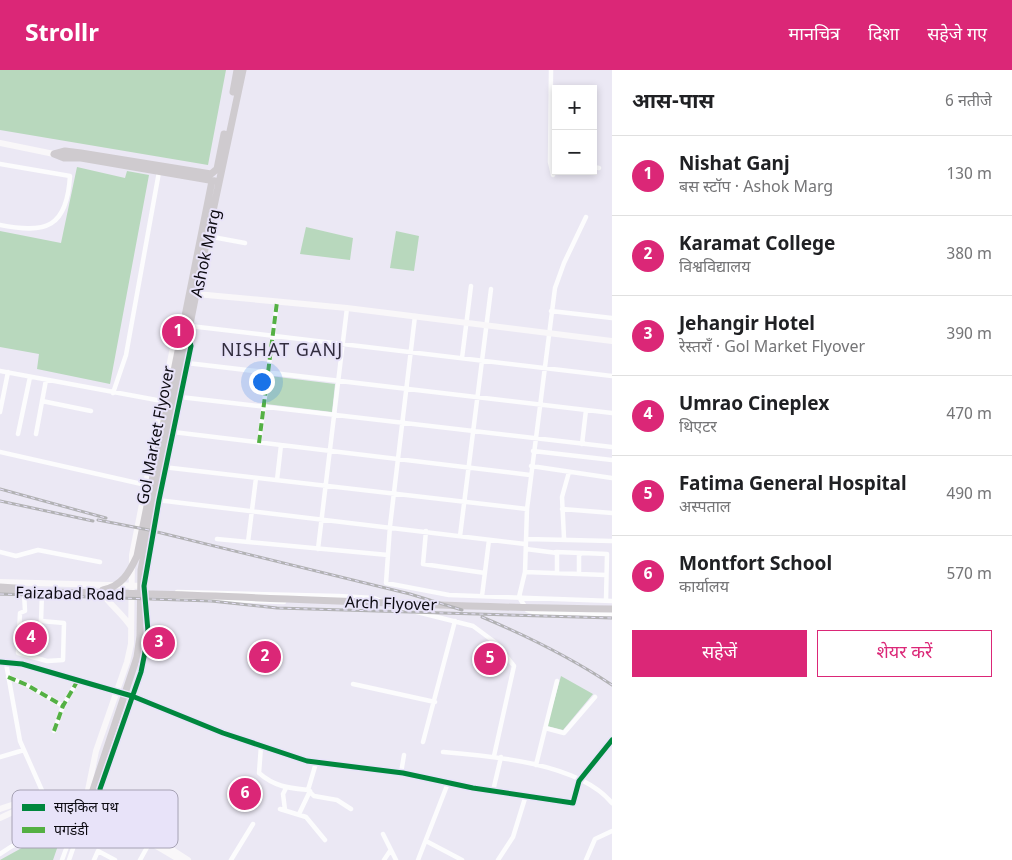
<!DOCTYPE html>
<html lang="hi">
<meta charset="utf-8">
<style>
body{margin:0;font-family:Georgia,"Noto Sans Devanagari",serif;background:#f2f2f2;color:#202124}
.controls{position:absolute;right:15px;top:15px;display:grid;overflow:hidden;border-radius:0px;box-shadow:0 2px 8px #0003}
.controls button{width:45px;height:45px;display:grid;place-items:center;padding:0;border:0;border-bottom:1px solid #e0e0e0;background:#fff;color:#202124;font:25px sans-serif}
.you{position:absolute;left:261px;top:311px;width:18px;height:18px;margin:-12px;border:4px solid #fff;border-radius:50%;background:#1a73e8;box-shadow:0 0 0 8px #1a73e833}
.badge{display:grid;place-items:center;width:32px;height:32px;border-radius:50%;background:#db2777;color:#fff;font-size:16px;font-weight:700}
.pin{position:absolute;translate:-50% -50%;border:2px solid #fff;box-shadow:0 1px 5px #0006}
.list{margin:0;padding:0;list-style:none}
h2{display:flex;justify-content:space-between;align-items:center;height:65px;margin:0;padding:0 20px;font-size:21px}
h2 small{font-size:16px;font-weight:400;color:#757577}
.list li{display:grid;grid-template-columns:32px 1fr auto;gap:15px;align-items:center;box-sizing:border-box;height:80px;padding:0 20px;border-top:1px solid #e0e0e0}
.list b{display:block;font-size:19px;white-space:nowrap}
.list p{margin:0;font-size:16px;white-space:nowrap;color:#757577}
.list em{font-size:16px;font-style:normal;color:#757577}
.actions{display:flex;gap:10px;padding:15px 20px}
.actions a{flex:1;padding:11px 0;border:1px solid #db2777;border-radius:0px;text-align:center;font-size:18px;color:#db2777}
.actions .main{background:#db2777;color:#fff}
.map{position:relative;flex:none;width:612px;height:790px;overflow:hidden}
header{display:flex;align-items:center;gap:30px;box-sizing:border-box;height:70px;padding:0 25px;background:#db2777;color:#fff}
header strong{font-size:24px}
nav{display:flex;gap:28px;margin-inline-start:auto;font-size:18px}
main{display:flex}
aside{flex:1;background:#fff}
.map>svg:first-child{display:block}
.green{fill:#b8d8bd}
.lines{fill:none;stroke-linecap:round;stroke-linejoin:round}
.street{stroke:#fcfcfd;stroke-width:4.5}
.secondary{stroke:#f9f7f9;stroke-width:6}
.primary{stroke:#cfcbcf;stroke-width:7}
.rail-casing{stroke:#b2b2b4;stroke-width:3}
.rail{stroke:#e8e3f9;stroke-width:1;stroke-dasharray:4;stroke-linecap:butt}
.quiet{stroke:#54b044;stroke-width:4;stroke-dasharray:8 4;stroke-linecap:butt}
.cycleway-casing{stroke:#e8e3f9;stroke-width:8}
.cycleway{stroke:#00873e;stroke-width:5}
.labels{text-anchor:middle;stroke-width:4;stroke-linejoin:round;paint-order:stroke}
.street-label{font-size:16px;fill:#0d0b12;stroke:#e8e3f9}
.neighbourhood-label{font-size:18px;letter-spacing:1px;fill:#322d3e;stroke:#e8e3f9}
.key{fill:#e8e3f9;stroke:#a6a2b4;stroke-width:1}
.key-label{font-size:14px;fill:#0d0b12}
</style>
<header>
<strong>Strollr</strong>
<nav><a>मानचित्र</a><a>दिशा</a><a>सहेजे गए</a></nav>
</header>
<main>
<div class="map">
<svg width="612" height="790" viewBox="0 0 612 790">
<rect width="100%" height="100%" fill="#ebe8f4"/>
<!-- green -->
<path class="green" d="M0,0H226L208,95L0,60Z
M77,97L125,108L127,101L149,105L110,314L37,299L39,284L0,277V161L61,173Z
M306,157L353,168L350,190L300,184Z
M396,161L419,166L414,201L390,198Z
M270,306L335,314L332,342L266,334Z
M561,606L593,624L563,660L547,656Z
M61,767L53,790H0L38,769Z"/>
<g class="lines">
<!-- street -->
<path class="street" d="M551,0L550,92L553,105
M0,94L70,106C67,158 46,164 0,155
M593,97L599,98
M586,147L564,193L555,218L527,439L525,502L519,527L527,540L537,543L612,544
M207,166L245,173
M551,241L612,248
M415,246L390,456L386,513L449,525L612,531
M190,256L612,306
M462,288L471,216
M187,293L612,343
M0,301L162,331
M113,323L126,285L159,102
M180,327L612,377
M42,331L91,341
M0,342L8,302
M173,362L530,405
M18,364L30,307
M36,364L46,310
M259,373L277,232
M582,374L586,340
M533,381L612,390
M0,382L146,415
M531,396L612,408
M163,397L527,439
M277,410L281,375
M157,430L525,474
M562,439L612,443
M426,461L423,494L485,503
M460,466L491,219
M564,468L562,427L569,402
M217,469L388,485
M526,469L612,471
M248,472L256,408
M318,479L347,238
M526,479L557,483V503
M0,482L16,486L38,480L100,492
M556,482L581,483
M525,502L606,505
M579,504V485L582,483L607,484L606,531
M24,522L25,541L20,543L18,583L47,591L63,590L64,553L41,551L42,523
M177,522L338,526L374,528L381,531
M175,526L195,529L284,532
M482,526L489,470
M393,536L473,556L496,573L514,596L494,686
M0,592L22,594L132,626L223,663L307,691L403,703L473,718L573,733L579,711L612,670
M6,593L20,671L44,725
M8,607L27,615L63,636
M353,614L435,632
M545,658L564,663L595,627
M54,661L63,636L78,610
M423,672L455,551
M261,676L259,703C275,717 289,718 308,720
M443,682C492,686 579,693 612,733
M0,687L24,680
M316,693L308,720L314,726L337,730L351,739
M536,695L557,611
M401,703L404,685
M493,721L501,687
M280,739L306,747L325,770
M285,740L283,724L286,718
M299,744L310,721
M383,764L396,790
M426,771L462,790
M0,784C25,766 47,759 78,766
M62,790L80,741
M69,790L85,744
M94,790L98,781L115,790
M140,790L150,772
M231,790L253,754
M384,790L390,781
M418,790L448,713
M498,790L513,767L526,725
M586,790L595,769L612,761"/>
<!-- secondary -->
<path class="secondary" d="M0,73L54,84
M196,224L347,238L612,271
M0,512L144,516
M102,523C111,536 123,544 131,557
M77 734a9 9 0 1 1 18 0a9 9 0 1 1-18 0Z
M87,725L96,681L127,592L131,574L132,485L173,277L181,267
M96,734L105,742L146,763L188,790
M0,739L39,726L80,727
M92,741L101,748L129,760L180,790
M113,745L102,734L100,719L141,602L145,582L148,561L144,516L159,430L191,276L188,266
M0,748L28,735L76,734"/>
<!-- primary -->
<path class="primary" d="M233,22L237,0
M215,111L81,88H64L54,84L65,81L81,83L211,104L217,99L224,64
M0,517L15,518
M103,520C122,516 129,503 137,486L212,111
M0,522C204,521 408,538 612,539
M91,726L137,587L140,566L141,500L206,174L243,0"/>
<defs>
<path id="rail" d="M0,419L106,448
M0,431L93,451
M98,450L149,460L410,524L462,540
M0,524L211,531L277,538L612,548
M482,547C527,566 570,587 612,615"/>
</defs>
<!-- rail casing -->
<use href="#rail" class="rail-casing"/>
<!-- rail -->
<use href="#rail" class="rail"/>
<!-- quiet -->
<path class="quiet" d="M259,373L277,232
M8,607L27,615L63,636
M54,661L63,636L78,610"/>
<defs>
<path id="cycleway" d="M0,592L22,594L132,626L223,663L307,691L403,703L473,718L573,733L579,711L612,670
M113,745L102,734L100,719L141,602L145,582L148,561L144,516L159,430L191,276L188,266"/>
</defs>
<!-- cycleway casing -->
<use href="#cycleway" class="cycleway-casing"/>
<!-- cycleway -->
<use href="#cycleway" class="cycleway"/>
</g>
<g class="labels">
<!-- street labels -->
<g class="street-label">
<text transform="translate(205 183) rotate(-78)" y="6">Ashok Marg</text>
<text transform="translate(155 365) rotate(-79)" y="6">Gol Market Flyover</text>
<text transform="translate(70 523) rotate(1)" y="6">Faizabad Road</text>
<text transform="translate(391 533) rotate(2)" y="6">Arch Flyover</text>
</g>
<!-- neighbourhood labels -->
<g class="neighbourhood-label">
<text x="282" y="286">NISHAT GANJ</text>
</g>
</g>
<!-- legend -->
<rect x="12" y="720" width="166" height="58" rx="8" class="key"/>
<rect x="22" y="734" width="23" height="7" fill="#00873e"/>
<rect x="22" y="757" width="23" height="6" fill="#54b044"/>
<g class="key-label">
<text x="54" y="742">साइकिल पथ</text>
<text x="54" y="765">पगडंडी</text>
</g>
</svg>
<div class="controls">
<button>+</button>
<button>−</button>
</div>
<div class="you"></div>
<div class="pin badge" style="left:178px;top:262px">1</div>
<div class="pin badge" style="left:265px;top:587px">2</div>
<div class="pin badge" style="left:159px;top:573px">3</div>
<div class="pin badge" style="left:31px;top:568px">4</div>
<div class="pin badge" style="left:490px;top:589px">5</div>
<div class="pin badge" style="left:245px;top:724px">6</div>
</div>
<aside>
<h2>आस-पास<small>6 नतीजे</small></h2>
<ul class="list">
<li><span class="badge">1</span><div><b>Nishat Ganj</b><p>बस स्टॉप · Ashok Marg</p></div><em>130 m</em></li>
<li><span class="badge">2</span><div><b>Karamat College</b><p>विश्वविद्यालय</p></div><em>380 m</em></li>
<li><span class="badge">3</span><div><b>Jehangir Hotel</b><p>रेस्तराँ · Gol Market Flyover</p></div><em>390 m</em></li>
<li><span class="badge">4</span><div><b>Umrao Cineplex</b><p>थिएटर</p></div><em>470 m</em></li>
<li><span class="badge">5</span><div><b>Fatima General Hospital</b><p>अस्पताल</p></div><em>490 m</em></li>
<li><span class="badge">6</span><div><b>Montfort School</b><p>कार्यालय</p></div><em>570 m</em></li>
</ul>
<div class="actions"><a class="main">सहेजें</a><a>शेयर करें</a></div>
</aside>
</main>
